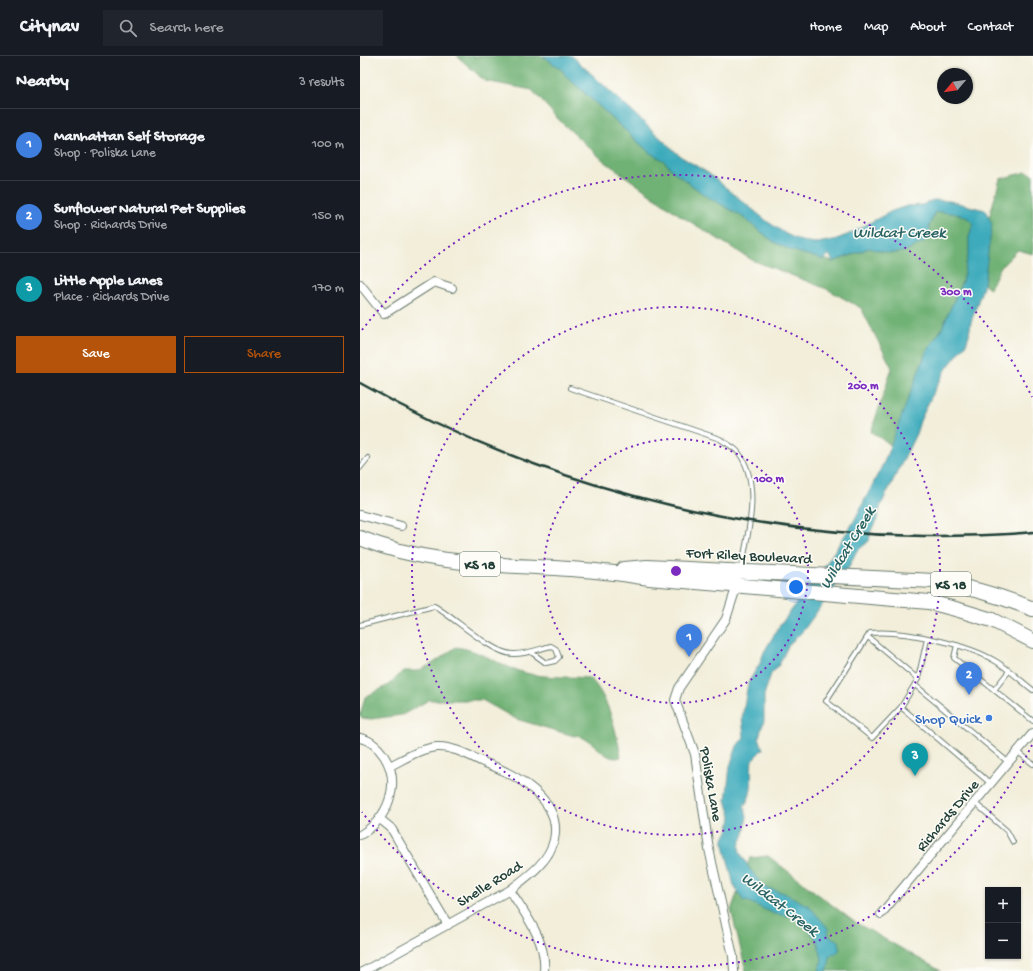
<!DOCTYPE html>
<meta charset="utf-8">
<style>
body{margin:0;font-family:"Gochi Hand",sans-serif;background:#20242c;color:#f1f3f6}
.controls{position:absolute;right:12px;bottom:12px;display:grid;overflow:hidden;border-radius:0px;box-shadow:0 1px 3px #0004}
.controls button{width:36px;height:36px;display:grid;place-items:center;padding:0;border:0;border-bottom:1px solid #363941;background:#171b24;color:#f1f3f6;font:20px sans-serif}
.compass{position:absolute;left:577px;top:12px;width:36px;height:36px;border-radius:50%;background:#171b24;box-shadow:0 1px 3px #0004;rotate:241deg}
.you{position:absolute;left:436px;top:531px;width:14px;height:14px;margin:-10px;border:3px solid #fff;border-radius:50%;background:#1a73e8;box-shadow:0 0 0 6px #1a73e833}
.badge{display:grid;place-items:center;width:26px;height:26px;border-radius:50%;background:#b45309;color:#fff;font-size:13px;font-weight:700}
.pin{position:absolute;translate:-50% -33px;filter:drop-shadow(0 1px 2px #0008)}
.pin::after{content:'';position:absolute;top:21px;width:14px;height:12px;background:inherit;clip-path:polygon(0 0,100% 0,50% 100%)}
.list{margin:0;padding:0;list-style:none}
h2{display:flex;justify-content:space-between;align-items:center;height:52px;margin:0;padding:0 16px;font-size:17px}
h2 small{font-size:13px;font-weight:400;color:#9ea1a6}
.list li{display:grid;grid-template-columns:26px 1fr auto;gap:12px;align-items:center;box-sizing:border-box;height:72px;padding:0 16px;border-top:1px solid #363941}
.list b{display:block;font-size:15px;white-space:nowrap}
.list p{margin:0;font-size:13px;white-space:nowrap;color:#9ea1a6}
.list em{font-size:13px;font-style:normal;color:#9ea1a6}
.actions{display:flex;gap:8px;padding:12px 16px}
.actions a{flex:1;padding:9px 0;border:1px solid #b45309;border-radius:0px;text-align:center;font-size:14px;color:#b45309}
.actions .main{background:#b45309;color:#fff}
.icon{flex:none;width:22px;height:22px;fill:none;stroke:currentColor;stroke-width:2;stroke-linecap:round;stroke-linejoin:round}
.map{position:relative;flex:none;width:673px;height:915px;overflow:hidden}
header{display:flex;align-items:center;gap:24px;box-sizing:border-box;height:56px;padding:0 20px;background:#171b24;border-bottom:1px solid #363941}
header strong{font-size:19px}
nav{display:flex;gap:22px;margin-inline-start:auto;font-size:14px}
.search{width:280px;height:36px;background:#20242c;display:flex;align-items:center;gap:10px;box-sizing:border-box;padding:0 14px;border-radius:0px;color:#9ea1a6;font-size:15px}
main{display:flex}
aside{flex:1;background:#171b24}
.map>svg:first-child{display:block}
.forest{fill:#6fb174;stroke:#477754}
.water{fill:#3eabbc;stroke:#2e7478}
.lines{fill:none;stroke-linecap:round;stroke-linejoin:round}
.service-casing{stroke:#697b6e;stroke-width:6}
.minor-casing{stroke:#697b6e;stroke-width:10}
.trunk-casing{stroke:#697b6e;stroke-width:16}
.service{stroke:#fff;stroke-width:4}
.minor{stroke:#fff;stroke-width:8}
.trunk{stroke:#fff;stroke-width:14}
.rail{stroke:#1f3d34;stroke-width:2.5}
.ring{fill:none;stroke:#7b2cbf;stroke-width:2;stroke-dasharray:2 4}
.shop-dot{fill:#3f7fe0;stroke:#fdfcf7;stroke-width:1.5}
.labels{text-anchor:middle;stroke-width:3;stroke-linejoin:round;paint-order:stroke}
.shield{fill:#fdfcf7;stroke:#62766e;stroke-width:1}
.shield-label{font-size:14px;font-weight:bold;fill:#1f3d34}
.street-label{font-size:15px;fill:#1f3d34;stroke:#fdfcf7}
.shop-label{font-size:15px;fill:#366cbe;stroke:#fdfcf7;text-anchor:end}
.water-label{font-size:16px;font-style:italic;fill:#2a6464;stroke:#fdfcf7}
.centre{fill:#7b2cbf;stroke:#fdfcf7;stroke-width:2}
.ring-label{font-size:12px;text-anchor:middle;font-weight:bold;fill:#7b2cbf;stroke:#fdfcf7;stroke-width:3;stroke-linejoin:round;paint-order:stroke}
</style>
<header>
<strong>Citynav</strong>
<div class="search"><svg class="icon" aria-label="search" viewBox="0 0 24 24"><circle cx="10" cy="10" r="6"/><path d="M15 15l6 6"/></svg>Search here</div>
<nav><a>Home</a><a>Map</a><a>About</a><a>Contact</a></nav>
</header>
<main>
<aside>
<h2>Nearby<small>3 results</small></h2>
<ul class="list">
<li><span class="badge" style="background:#3f7fe0">1</span><div><b>Manhattan Self Storage</b><p>Shop · Poliska Lane</p></div><em>100 m</em></li>
<li><span class="badge" style="background:#3f7fe0">2</span><div><b>Sunflower Natural Pet Supplies</b><p>Shop · Richards Drive</p></div><em>150 m</em></li>
<li><span class="badge" style="background:#0f9aa8">3</span><div><b>Little Apple Lanes</b><p>Place · Richards Drive</p></div><em>170 m</em></li>
</ul>
<div class="actions"><a class="main">Save</a><a>Share</a></div>
</aside>
<div class="map">
<svg width="673" height="915" viewBox="0 0 673 915">
<rect width="100%" height="100%" fill="#fdfcf7"/>
<filter id="ink" filterUnits="userSpaceOnUse"><feTurbulence type="fractalNoise" baseFrequency=".025" numOctaves="2"/><feDisplacementMap in="SourceGraphic" scale="8" xChannelSelector="R" yChannelSelector="G"/><feConvolveMatrix kernelMatrix="1 2 1 2 8 2 1 2 1" color-interpolation-filters="sRGB"/></filter>
<filter id="wash" filterUnits="userSpaceOnUse"><feTurbulence type="fractalNoise" baseFrequency=".012" numOctaves="4" result="noise"/><feDisplacementMap in="SourceGraphic" scale="16" xChannelSelector="R" yChannelSelector="G"/><feGaussianBlur stdDeviation="0.9" result="paint"/><feColorMatrix in="noise" values="0 0 0 0 0 0 0 0 0 0 0 0 0 0 0 0 0 1.4 0 .05"/><feComposite in="paint" operator="in"/></filter>
<g filter="url(#wash)">
<rect width="100%" height="100%" fill="#f2eeda"/>
<!-- forest -->
<path class="forest" d="M97,0H183L203,15L204,18L290,97L303,104L314,116L346,140L380,159L414,186L421,189L473,206L509,192L538,197L569,171L575,155C587,156 610,157 614,170L612,171L609,181V195L602,226L581,274L566,296L531,389L511,376L532,312L501,252L467,233L392,204L321,160L244,105L199,64L172,34L125,25Z
M666,116L673,118V198L658,194L640,212L630,232L624,228L628,165L640,123Z
M96,591C118,594 133,605 153,613C177,623 204,620 230,622C249,642 256,674 261,701C249,705 242,695 233,688C228,684 223,682 218,679L214,680L156,663L122,644H69L42,659L11,663L2,662L0,660L5,641L27,630L44,615H58L72,608Z
M408,800L493,865L581,915H386L371,854L390,802Z"/>
<!-- water -->
<path class="water" d="M183,0H212L320,100L348,117L408,166L426,178L441,185L456,187L474,184L487,179L532,155L547,150L562,149L573,144L590,145L625,154L632,168L624,228L611,266L609,279L606,288L587,312L575,333L560,365L556,378L521,449L515,469L511,474L509,485L496,496L488,513L443,575L428,590L419,609L411,618L404,639V665L399,681L403,693L392,704C390,719 395,737 384,750L387,760L384,778L379,790L380,796L389,812L404,831L424,837L449,850L468,872L469,880L479,885L480,893L476,898L470,899L469,909L467,915H459L462,903L457,884L442,865L437,861L414,858L387,845L384,846L374,830L364,789V783L369,773L371,760L366,744L370,710L377,690L384,681L382,662L388,627L400,607L404,596L418,572L464,511L493,467L524,406L566,296L581,274L602,226L609,195V181L612,171L614,170C610,157 587,156 575,156L569,171L571,180L564,186L546,195L538,197H528L509,192L473,206L469,198L464,204L430,194L414,186L380,159L346,140L314,116L303,104L290,97L204,18L203,15Z"/>
</g>
<g filter="url(#ink)">
<g class="lines">
<defs>
<path id="service" d="M210,332L360,383C365,387 374,391 378,396C402,426 388,479 381,514
M0,412L8,402
M0,569L74,550C94,561 133,599 154,598C167,598 179,593 191,590L196,593L199,601L195,605L186,607L171,596
M508,581L558,623
M597,589L594,602L673,665
M555,629L648,706
M634,634L649,615
M541,651L558,623L567,583
M658,696L673,708
M630,727L541,651L512,682L466,645L510,577C544,574 608,588 637,606C650,614 661,625 673,634
M615,747L647,775L653,786"/>
<path id="minor" d="M0,228L24,258L74,226L92,232
M0,459L41,470
M0,682C11,684 18,691 24,700C42,728 28,763 0,779
M20,763L31,772L88,869
M150,834C165,858 187,885 184,915
M521,858L673,677
M4,915L150,834C167,821 189,806 194,784C203,743 155,718 123,706C110,700 92,690 77,691C61,692 44,703 30,710
M374,915L373,900L349,793L335,698L315,644L319,632L366,563L378,526"/>
<path id="trunk" d="M0,482C78,514 162,507 244,516C259,517 274,520 289,522L569,546L599,554L632,564L673,585
M264,513L287,511L574,525C609,531 641,540 673,553"/>
</defs>
<!-- service casing -->
<use href="#service" class="service-casing"/>
<!-- minor casing -->
<use href="#minor" class="minor-casing"/>
<!-- trunk casing -->
<use href="#trunk" class="trunk-casing"/>
<!-- service -->
<use href="#service" class="service"/>
<!-- minor -->
<use href="#minor" class="minor"/>
<!-- trunk -->
<use href="#trunk" class="trunk"/>
<!-- rail -->
<path class="rail" d="M0,327C172,425 367,478 564,480C601,480 637,480 673,476"/>
</g>
</g>
<!-- distance rings -->
<g class="ring">
<circle cx="316" cy="515" r="132"/>
<circle cx="316" cy="515" r="264"/>
<path d="M672 689A396 396 0 0 1 2 756M2 274A396 396 0 0 1 672 341"/>
</g>
<!-- markers -->
<circle class="shop-dot" cx="629" cy="662" r="4"/>
<g class="labels">
<!-- shield labels -->
<g class="shield">
<rect x="100" y="496" width="40" height="24" rx="3"/>
<rect x="571" y="516" width="40" height="24" rx="3"/>
</g>
<g class="shield-label">
<text x="120" y="513">KS 18</text>
<text x="591" y="533">KS 18</text>
</g>
<!-- street labels -->
<g class="street-label">
<text transform="translate(389 499) rotate(3)" y="5">Fort Riley Boulevard</text>
<text transform="translate(352 728) rotate(80)" y="5">Poliska Lane</text>
<text transform="translate(587 759) rotate(-50)" y="5">Richards Drive</text>
<text transform="translate(129 827) rotate(-32)" y="5">Shelle Road</text>
</g>
<!-- shop labels -->
<g class="shop-label">
<text x="621" y="667">Shop Quick</text>
</g>
<!-- water labels -->
<g class="water-label">
<text x="539" y="181">Wildcat Creek</text>
<text transform="translate(486 491) rotate(-59)" y="6">Wildcat Creek</text>
<text transform="translate(421 847) rotate(38)" y="6">Wildcat Creek</text>
</g>
</g>
<circle cx="316" cy="515" r="6" class="centre"/>
<g class="ring-label">
<text x="596" y="239">300 m</text>
<text x="503" y="333">200 m</text>
<text x="409" y="426">100 m</text>
</g>
</svg>
<div class="controls">
<button>+</button>
<button>−</button>
</div>
<svg class="compass" viewBox="-18 -18 36 36"><path d="M0-13l5 13h-10z" fill="#e53935"/><path d="M0 13l5-13h-10z" fill="#9ea1a6"/></svg>
<div class="you"></div>
<div class="pin badge" style="left:329px;top:601px;background:#3f7fe0">1</div>
<div class="pin badge" style="left:609px;top:639px;background:#3f7fe0">2</div>
<div class="pin badge" style="left:555px;top:720px;background:#0f9aa8">3</div>
</div>
</main>
